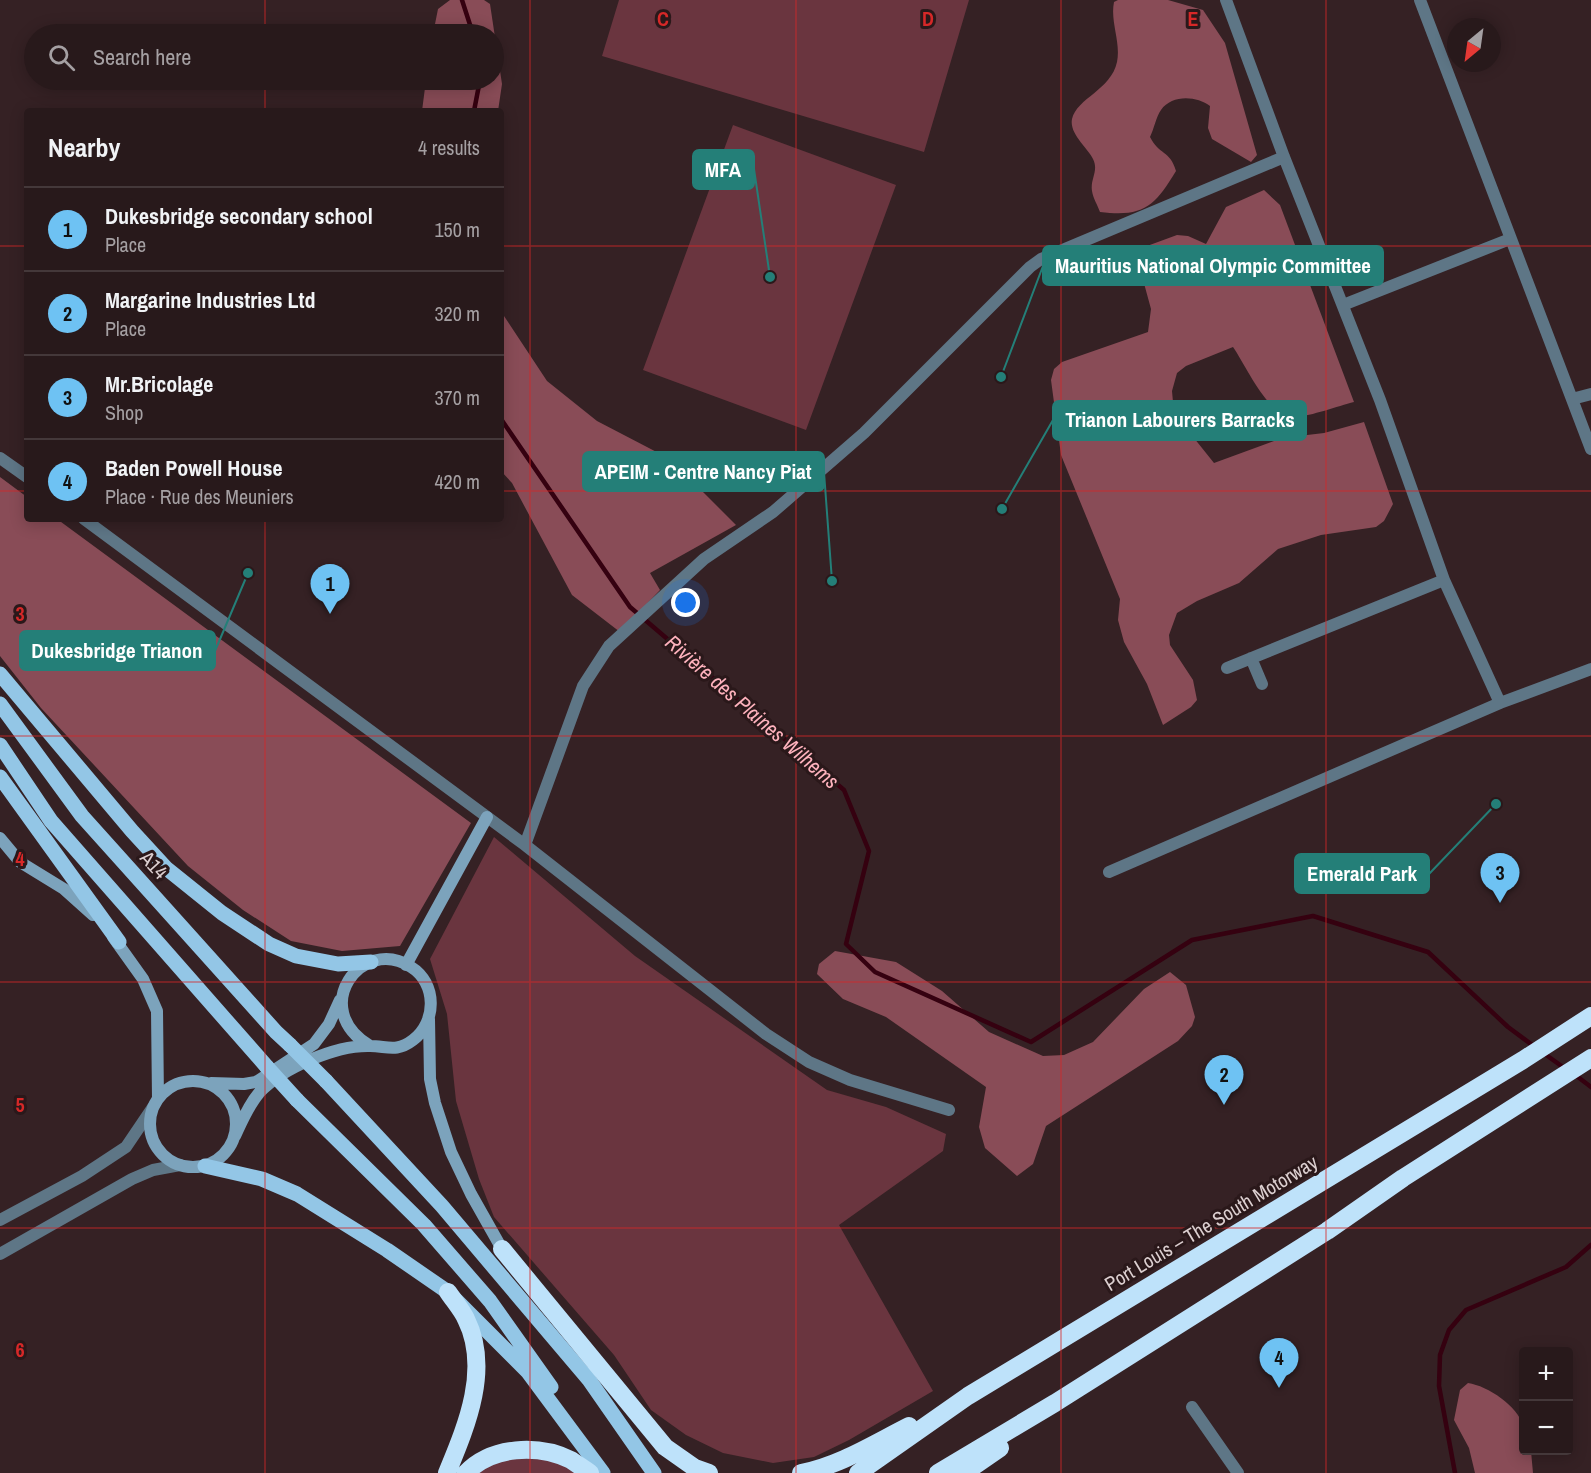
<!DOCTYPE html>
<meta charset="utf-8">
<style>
body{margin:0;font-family:"Archivo Narrow",sans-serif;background:#302224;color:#f1f3f6}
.controls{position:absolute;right:18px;bottom:18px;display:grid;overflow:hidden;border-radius:6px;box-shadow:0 3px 15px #0003}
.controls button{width:54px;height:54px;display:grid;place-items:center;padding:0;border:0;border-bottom:2px solid #44383a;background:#28191b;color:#f1f3f6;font:30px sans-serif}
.compass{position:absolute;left:1447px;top:18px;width:54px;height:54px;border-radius:50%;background:#28191b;box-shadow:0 3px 15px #0003;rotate:209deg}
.you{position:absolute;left:686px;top:603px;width:21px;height:21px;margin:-15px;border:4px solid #fff;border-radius:50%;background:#1a73e8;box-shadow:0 0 0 9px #1a73e833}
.badge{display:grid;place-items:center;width:39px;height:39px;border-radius:50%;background:#6ec2f3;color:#111;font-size:20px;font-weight:700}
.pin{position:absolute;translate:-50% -50px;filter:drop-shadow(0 2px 3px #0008)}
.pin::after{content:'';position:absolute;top:32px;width:21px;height:18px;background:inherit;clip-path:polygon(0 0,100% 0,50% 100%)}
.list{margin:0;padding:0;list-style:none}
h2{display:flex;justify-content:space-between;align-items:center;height:78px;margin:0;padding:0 24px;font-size:26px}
h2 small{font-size:20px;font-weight:400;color:#a5a0a3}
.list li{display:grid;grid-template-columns:39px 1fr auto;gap:18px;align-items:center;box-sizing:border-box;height:84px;padding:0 24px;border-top:2px solid #44383a}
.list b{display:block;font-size:22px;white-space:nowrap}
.list p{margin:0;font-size:20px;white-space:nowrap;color:#a5a0a3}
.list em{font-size:20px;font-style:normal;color:#a5a0a3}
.icon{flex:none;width:33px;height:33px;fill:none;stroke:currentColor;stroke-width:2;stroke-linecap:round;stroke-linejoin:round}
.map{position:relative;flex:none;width:1591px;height:1473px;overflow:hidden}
.search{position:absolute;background:#28191b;box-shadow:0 3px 15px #0003;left:24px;top:24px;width:480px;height:66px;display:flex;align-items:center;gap:15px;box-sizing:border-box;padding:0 21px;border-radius:33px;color:#a5a0a3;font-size:22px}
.panel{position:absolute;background:#28191b;box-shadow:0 3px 15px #0003;left:24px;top:108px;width:480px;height:414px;border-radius:6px}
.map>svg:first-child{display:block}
.green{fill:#6a353f}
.forest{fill:#894c57}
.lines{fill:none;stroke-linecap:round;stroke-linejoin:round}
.stream{stroke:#350110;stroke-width:4.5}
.street{stroke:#5e7686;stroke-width:12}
.secondary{stroke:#7ca3bc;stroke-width:12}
.primary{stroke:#93c6e6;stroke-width:15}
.highway{stroke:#bee2fa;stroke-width:18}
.primary-bridge{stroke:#93c6e6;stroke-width:15}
.grid{fill:none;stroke:#d62828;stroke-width:1.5;stroke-opacity:0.55}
.labels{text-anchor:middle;stroke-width:6;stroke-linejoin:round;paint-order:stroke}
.street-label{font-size:20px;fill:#dccfd0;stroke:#2a181a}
.water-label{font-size:21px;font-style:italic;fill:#feb2bd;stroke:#2a181a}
.grid-label{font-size:20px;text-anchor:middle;font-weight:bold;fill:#d62828;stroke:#2a181a;stroke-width:6;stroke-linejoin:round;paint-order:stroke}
.leader{fill:none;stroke:#247f78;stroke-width:2}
.callout-dot{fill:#247f78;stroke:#2a181a;stroke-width:2}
.callout{fill:#247f78;stroke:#247f78;stroke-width:2}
.callout-label{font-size:21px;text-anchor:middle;font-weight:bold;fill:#fff}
</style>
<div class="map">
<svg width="1591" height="1473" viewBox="0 0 1591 1473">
<rect width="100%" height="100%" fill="#352124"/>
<!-- green -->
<path class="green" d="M619,0H969L924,152L602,56Z
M733,125L896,185L806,430L643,370Z
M494,837L635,956L827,1090L886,1107L946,1134L943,1151L839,1225L933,1391L849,1440L814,1457L773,1463L723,1453L686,1435L651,1410L614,1355L494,1217L479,1179L456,1101L447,1014L430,959Z
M523,1455L551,1458L579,1473H474L495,1461Z"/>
<!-- forest -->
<path class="forest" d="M450,0H484L490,4L502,84L498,111H422L426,80H494V34H433L438,9Z
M1118,0H1168L1203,10L1225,43L1257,155L1251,162L1212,139L1208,128L1210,106C1197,96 1172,94 1161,110C1156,117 1154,129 1150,137C1159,155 1170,150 1176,171C1154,207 1144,217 1100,212C1098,206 1093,198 1092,191C1090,179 1099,171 1093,159C1088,148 1069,134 1072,119C1077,98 1111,90 1117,62C1121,42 1110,22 1114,2Z
M1264,190L1280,205L1354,402C1338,406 1311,416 1296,417C1268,418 1247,367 1233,347L1186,366L1177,373L1172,391L1174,413L1214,463L1282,438L1324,433L1364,422L1393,504L1384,521L1376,527L1321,535L1278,549L1239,583L1197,601L1177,613L1169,635L1170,645L1193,680L1197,700L1191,707L1163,725L1147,684L1124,642L1118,620L1120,599L1061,455L1051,380L1054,369L1062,362L1148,332L1151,309L1139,265L1140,255L1147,246L1177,235L1188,236L1206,244L1226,207Z
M501,307L502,313L547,381L597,421L670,459L736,525L650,573L660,590L620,632L572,595L512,483L501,471Z
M0,477L27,497V519H57L471,823L400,946L342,951L291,941L243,910L188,866L41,708L0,656Z
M835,951L896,962L942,991L989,1032L1043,1056L1064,1055L1093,1042L1144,989L1170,972L1186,985L1195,1017L1192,1026L1178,1041L1046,1126L1033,1164L1017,1176L985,1148L979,1127L986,1087L886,1017L843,999L817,974L819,964Z
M1468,1383C1488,1386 1518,1406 1523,1426C1525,1434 1524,1443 1524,1450L1531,1451L1533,1473H1475L1469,1448L1454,1420L1460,1390Z"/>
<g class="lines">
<!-- stream -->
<path class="stream" d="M462,0L473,34
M474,111L480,80
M501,419L630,607L844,790L869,851L846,944L875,972L1031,1042L1192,940L1313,916L1428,952L1508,1027L1535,1047
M1542,1052L1567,1070
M1574,1074L1591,1087
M1455,1473L1439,1386L1440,1355L1449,1330L1466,1310L1566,1267L1591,1245"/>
<!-- street -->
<path class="street" d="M1226,0L1284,157L1380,400L1444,580L1500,703
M1420,0L1591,449
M1343,305L1510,239
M1572,399L1591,394
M0,458L27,477
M84,519L525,845L766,1034L809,1062L850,1080L949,1110
M1251,658L1262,684
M1227,668L1444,580
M525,845L583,686L609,646L704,559L773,512L864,433L1030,267L1041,259L1284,157
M1109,872L1500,703L1591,669
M0,1220L82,1176L126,1147L153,1107
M0,1254L132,1179L153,1170L180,1165
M1192,1407L1238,1473"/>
<!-- secondary -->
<path class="secondary" d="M0,838L20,862L64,889L93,915
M113,937L143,979L157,1011L158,1099
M406,965L487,817
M429,1019L430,1079L435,1103L451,1152L471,1194L502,1249
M150 1124a43 43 0 1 1 86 0a43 43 0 1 1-86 0Z
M211,1083L244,1084L256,1082L314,1044L329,1024L340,1000
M235,1136C242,1121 248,1106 259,1093C282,1068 336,1045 370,1046C387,1046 396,1053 413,1040C437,1022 437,983 411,967C361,935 308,1009 370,1046"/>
<!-- primary -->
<path class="primary" d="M0,674L132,831L166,868L222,913L269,944L296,956L338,964L371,962
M0,704L82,816L276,1032L290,1045
M0,745L51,821L267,1067
M0,777L119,942
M326,1081L442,1206L590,1381
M297,1100L424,1225L490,1301L551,1387
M205,1166L262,1179L297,1194L387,1250L448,1292L528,1372L603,1473
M585,1374L654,1473"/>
<!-- highway -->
<path class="highway" d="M502,1249L665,1447L695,1468L709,1473
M447,1473C466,1427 491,1369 466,1319C462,1310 454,1301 448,1292
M466,1473C492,1446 538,1444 571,1460C577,1464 584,1469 590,1473
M801,1473C839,1466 875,1443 909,1426
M858,1473L968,1396L1523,1060L1591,1016
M938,1473L1055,1403L1327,1231L1403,1178L1591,1058
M964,1473L1000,1448"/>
<!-- primary-bridge -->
<path class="primary-bridge" d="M290,1045L326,1081
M267,1067L297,1100"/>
</g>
<!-- grid -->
<path class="grid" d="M265,0V34M530,0V1473M796,0V1473M1061,0V1473M1326,0V1473M265,80V111M0,246H27M501,246H1591M0,491H27M501,491H1591M265,519V1473M0,736H1591M0,982H1591M0,1228H1591"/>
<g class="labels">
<!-- street labels -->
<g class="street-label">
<text transform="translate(154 865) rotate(48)" y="7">A14</text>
<text transform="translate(1211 1223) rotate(-31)" y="7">Port Louis – The South Motorway</text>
</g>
<!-- water labels -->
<g class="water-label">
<text transform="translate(752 712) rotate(41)" y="7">Rivière des Plaines Wilhems</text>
</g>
</g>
<g class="grid-label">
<text x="663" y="26">C</text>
<text x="928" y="26">D</text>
<text x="1193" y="26">E</text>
<text x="20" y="621">3</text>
<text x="20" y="866">4</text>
<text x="20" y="1112">5</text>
<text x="20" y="1357">6</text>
</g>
<!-- callouts -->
<path class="leader" d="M770 277L754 169M1001 377L1043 266M1002 509L1053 420M832 581L824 472M248 573L215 651M1496 804L1429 874"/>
<g class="callout-dot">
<circle cx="770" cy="277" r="6"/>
<circle cx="1001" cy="377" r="6"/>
<circle cx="1002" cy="509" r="6"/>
<circle cx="832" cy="581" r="6"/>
<circle cx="248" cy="573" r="6"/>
<circle cx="1496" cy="804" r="6"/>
</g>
<g class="callout">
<rect x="693" y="150" width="61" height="39" rx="6"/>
<rect x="1043" y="246" width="340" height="39" rx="6"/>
<rect x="1053" y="401" width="253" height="39" rx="6"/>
<rect x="583" y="452" width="241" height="39" rx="6"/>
<rect x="20" y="631" width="195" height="39" rx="6"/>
<rect x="1295" y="854" width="134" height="39" rx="6"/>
</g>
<g class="callout-label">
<text x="723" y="177">MFA</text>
<text x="1213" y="273">Mauritius National Olympic Committee</text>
<text x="1180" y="427">Trianon Labourers Barracks</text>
<text x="703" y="479">APEIM - Centre Nancy Piat</text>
<text x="117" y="658">Dukesbridge Trianon</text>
<text x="1362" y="881">Emerald Park</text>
</g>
</svg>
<div class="controls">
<button>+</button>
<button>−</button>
</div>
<svg class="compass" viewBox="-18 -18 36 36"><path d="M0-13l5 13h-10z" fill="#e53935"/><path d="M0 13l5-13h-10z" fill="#a5a0a3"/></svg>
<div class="you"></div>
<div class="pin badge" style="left:330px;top:614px">1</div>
<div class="pin badge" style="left:1224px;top:1105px">2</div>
<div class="pin badge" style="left:1500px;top:903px">3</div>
<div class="pin badge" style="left:1279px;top:1388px">4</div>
<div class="search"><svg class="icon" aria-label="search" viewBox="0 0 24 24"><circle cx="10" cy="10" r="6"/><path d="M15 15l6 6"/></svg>Search here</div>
<section class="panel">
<h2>Nearby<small>4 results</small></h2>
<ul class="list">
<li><span class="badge">1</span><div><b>Dukesbridge secondary school</b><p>Place</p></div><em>150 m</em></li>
<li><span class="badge">2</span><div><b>Margarine Industries Ltd</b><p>Place</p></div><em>320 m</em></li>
<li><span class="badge">3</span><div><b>Mr.Bricolage</b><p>Shop</p></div><em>370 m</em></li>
<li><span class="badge">4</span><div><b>Baden Powell House</b><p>Place · Rue des Meuniers</p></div><em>420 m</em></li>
</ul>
</section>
</div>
